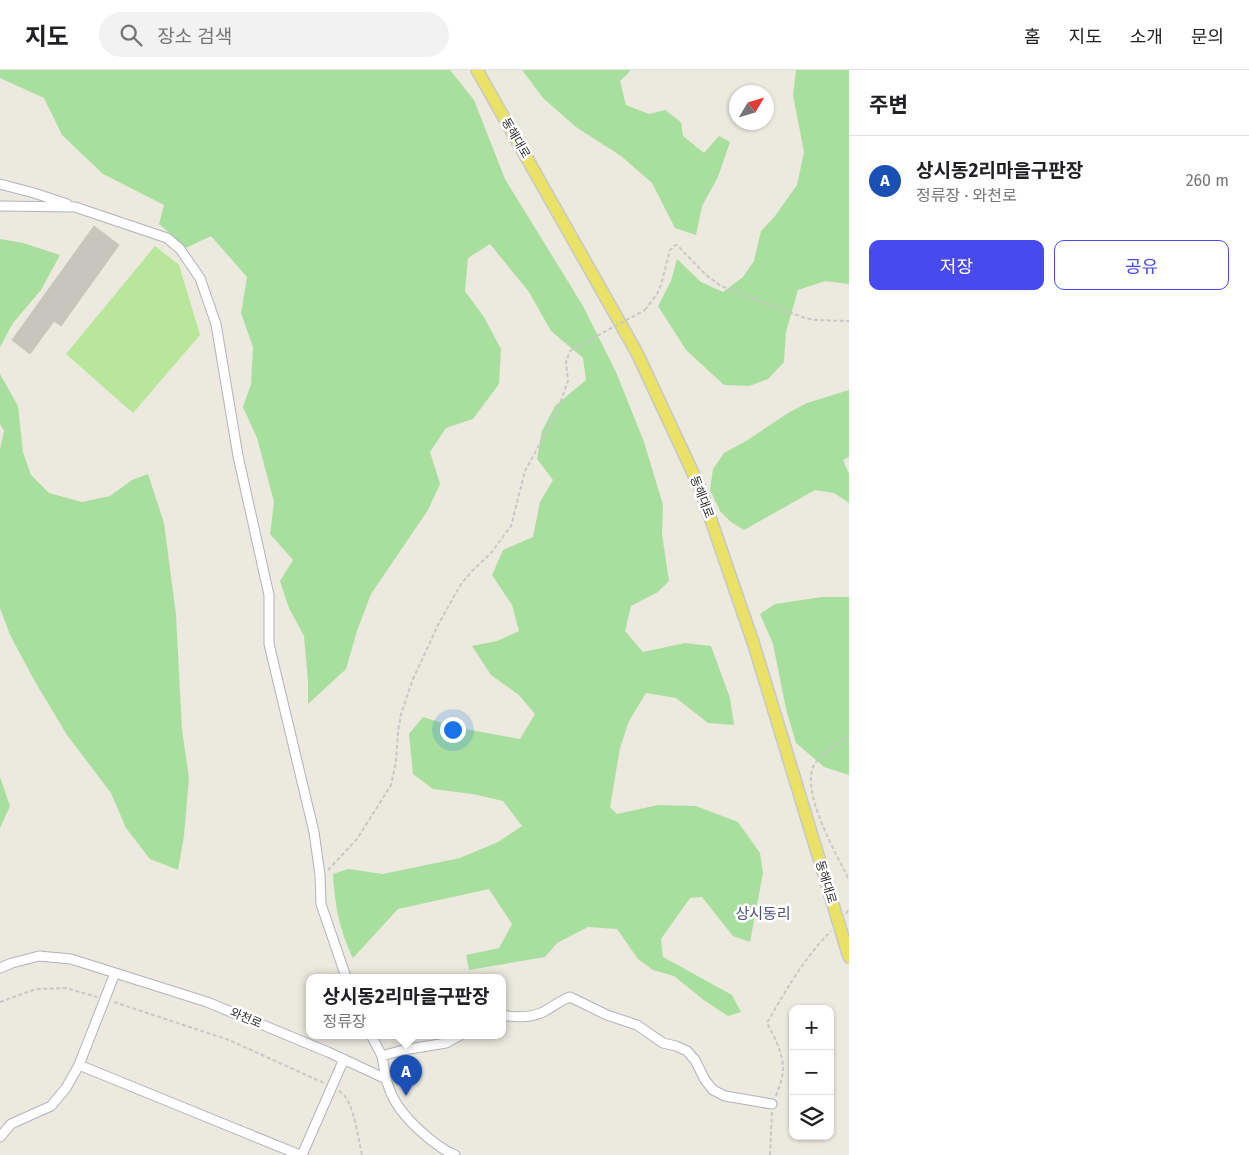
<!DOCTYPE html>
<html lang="ko">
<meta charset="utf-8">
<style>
body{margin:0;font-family:"Fira Sans","Noto Sans KR",sans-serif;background:#f2f2f2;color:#202124}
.controls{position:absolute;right:15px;bottom:15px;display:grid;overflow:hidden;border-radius:10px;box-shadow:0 1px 4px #0004}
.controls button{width:45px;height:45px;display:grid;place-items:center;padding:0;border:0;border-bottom:1px solid #e0e0e0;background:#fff;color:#202124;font:25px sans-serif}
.compass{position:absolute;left:729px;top:15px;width:45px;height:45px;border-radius:50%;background:#fff;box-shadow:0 1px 4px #0004;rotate:52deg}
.you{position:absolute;left:452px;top:659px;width:18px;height:18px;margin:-12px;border:4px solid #fff;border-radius:50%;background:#1a73e8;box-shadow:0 0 0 8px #1a73e833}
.badge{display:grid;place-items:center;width:32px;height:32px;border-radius:50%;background:#4849ef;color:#fff;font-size:16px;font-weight:700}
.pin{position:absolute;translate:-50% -41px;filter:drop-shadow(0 1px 2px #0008)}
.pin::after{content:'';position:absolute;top:26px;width:18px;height:15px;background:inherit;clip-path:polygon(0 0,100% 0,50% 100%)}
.popup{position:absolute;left:306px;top:904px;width:200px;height:65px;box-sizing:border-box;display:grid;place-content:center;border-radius:10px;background:#fff;filter:drop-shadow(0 1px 4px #0005);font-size:16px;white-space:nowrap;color:#757577}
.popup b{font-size:19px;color:#202124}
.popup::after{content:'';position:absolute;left:50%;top:100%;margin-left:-10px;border:10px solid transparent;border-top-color:#fff}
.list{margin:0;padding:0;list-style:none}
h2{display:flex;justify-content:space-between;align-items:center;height:65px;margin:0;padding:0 20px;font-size:21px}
h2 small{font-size:16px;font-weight:400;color:#757577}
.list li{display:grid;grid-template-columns:32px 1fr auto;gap:15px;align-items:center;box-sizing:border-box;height:90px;padding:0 20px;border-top:1px solid #e0e0e0}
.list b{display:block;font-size:19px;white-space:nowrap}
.list p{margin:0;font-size:16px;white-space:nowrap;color:#757577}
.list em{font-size:16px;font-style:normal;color:#757577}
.actions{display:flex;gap:10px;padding:15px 20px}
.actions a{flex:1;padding:11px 0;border:1px solid #4849ef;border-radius:10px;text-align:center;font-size:18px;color:#4849ef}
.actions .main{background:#4849ef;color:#fff}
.icon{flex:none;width:28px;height:28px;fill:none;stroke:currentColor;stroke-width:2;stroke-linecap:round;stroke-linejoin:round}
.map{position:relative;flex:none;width:849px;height:1085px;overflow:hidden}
header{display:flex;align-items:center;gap:30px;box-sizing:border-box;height:70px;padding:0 25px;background:#fff;border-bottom:1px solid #e0e0e0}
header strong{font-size:24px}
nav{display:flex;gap:28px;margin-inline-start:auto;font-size:18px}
.search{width:350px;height:45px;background:#f2f2f2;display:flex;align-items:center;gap:12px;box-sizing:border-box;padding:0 18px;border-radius:28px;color:#757577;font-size:19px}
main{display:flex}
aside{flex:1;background:#fff}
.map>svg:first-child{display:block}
.green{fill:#a9df9e}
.pitch{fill:#b8e69b}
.building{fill:#c8c5be;stroke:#c8c5b8}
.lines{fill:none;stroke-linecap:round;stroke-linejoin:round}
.minor-casing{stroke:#b2b2be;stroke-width:11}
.major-casing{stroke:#c8c8c8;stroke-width:14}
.path{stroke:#c8c8c8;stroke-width:2;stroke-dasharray:4 2.5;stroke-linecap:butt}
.minor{stroke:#fff;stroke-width:9}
.major{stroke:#e9e267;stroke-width:11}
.path-bridge{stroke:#c8c8c8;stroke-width:2;stroke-dasharray:4 2.5;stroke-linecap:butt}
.labels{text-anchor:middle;stroke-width:5;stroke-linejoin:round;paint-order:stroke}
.street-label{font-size:12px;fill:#2b2b2b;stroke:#fff}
.quarter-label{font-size:15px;fill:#4e4e7a;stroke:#fff}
</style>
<header>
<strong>지도</strong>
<div class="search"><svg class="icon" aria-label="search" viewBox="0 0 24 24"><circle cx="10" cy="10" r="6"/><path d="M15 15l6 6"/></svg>장소 검색</div>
<nav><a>홈</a><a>지도</a><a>소개</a><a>문의</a></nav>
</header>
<main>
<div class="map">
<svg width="849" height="1085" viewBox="0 0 849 1085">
<rect width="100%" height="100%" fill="#ece9de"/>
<!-- green -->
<path class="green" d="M0,0H450L474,30L505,109L583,236L616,302L644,372L663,435L662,464L669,511L658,522L631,536L625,561L643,582L685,573L711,576L730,628L734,655L708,653L676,628L646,623L629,651L620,678L610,737L617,744L658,735L696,736L738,752L760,783L763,803L750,872L733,866L702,827L690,828L661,869L663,887L732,925L741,942L728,946L705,931L674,906L653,900L638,889L617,859L588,857L557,873L545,887L469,900L466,885L499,878L512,854L489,819L398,839L353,888C339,859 335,836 333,804L348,799L383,804L460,788L498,772L522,756L503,731L473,724L433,719L413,704L409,664L423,647L455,657L520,669L535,644L519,625L491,605L472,576L497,571L519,561L512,535L492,505L503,480L533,467L540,432L553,410L537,389L542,361L555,336L586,310L583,288L551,261L529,222L490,174L468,188L465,221L484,247L501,279L499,314L473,349L446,358L430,382L440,414L428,440L371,524L357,561L346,599L308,634V611L304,566L289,538L280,511L293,490L270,464L274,432L257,368L243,337L251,314L253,277L241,243L247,207L211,166L186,178L159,154L164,135L103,104L62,65L44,28L0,8Z
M522,0H631L620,11L626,35L649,44L665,40L681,52L683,66L704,83L719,66L730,72L718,107L702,136L696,165L675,158L652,113L621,86L576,57L543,28Z
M796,0H849V214L825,211L798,220L786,262L784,292L768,309L749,316L724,315L686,280L658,236L671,211L677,189L701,212L723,222L743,207L754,191L761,161L775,146L797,115L804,82L793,25Z
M0,169L23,173L60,185L41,220L13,253L0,277Z
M0,304L18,336L23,382L31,405L49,423L82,432L110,426L132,410L148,404L164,453L176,545L182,660L189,708L184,766L178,800L150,789L126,758L111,723L67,665L34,610L10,565L0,538V379L4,361L0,354Z
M849,320V387L843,390L849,404V433L834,423L815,420L744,460L731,452L720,441L710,420L713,399L724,383L746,371L788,343L807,333Z
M822,527H849V705L824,697L796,673L786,639L773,574L760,544L775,534Z
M0,707L10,736L0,758Z"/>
<!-- pitch -->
<path class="pitch" d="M155,176L179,195L200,265L133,343L66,284Z"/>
<!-- building -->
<path class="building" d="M94,156L119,175L61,256L54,251L30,284L12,270Z"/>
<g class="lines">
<defs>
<path id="minor" d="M0,114L34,123L67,134
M0,136L75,137L167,168L180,179L200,208L216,254L238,386L269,525V574L314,762L320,805L321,834L346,907
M0,898L12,893L39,886L71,889L207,932L328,982L386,1009C388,1015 390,1022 393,1027C402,1047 435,1077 455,1085
M502,945C517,948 532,948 545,941C554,936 561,930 570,927L607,945L637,955L663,973L676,976L687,981L695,990L705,1010L713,1020L725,1026L772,1034
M371,965L382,986L386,1009
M382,986L403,980L446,973L461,965
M79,995L300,1085
M0,1067L11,1054L51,1036L66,1018L79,995L115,903
M302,1085L344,989"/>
<path id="major" d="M477,0L637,283L700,418L754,575L849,887"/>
</defs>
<!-- minor casing -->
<use href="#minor" class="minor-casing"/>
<!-- major casing -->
<use href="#major" class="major-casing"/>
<!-- path -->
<path class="path" d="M645,240L657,224L661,215L670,180L674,176L677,175L706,205L721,216L805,248L816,250L849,251
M849,666C839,673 819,685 814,695C800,722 837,785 849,810
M328,800L357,769L391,715L396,691L398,662L401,644L413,609L439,553L461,514L474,499L491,483L511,456L525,401L557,342L568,311L566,292L570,281L580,275
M846,844L849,839
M0,932L36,919L66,918L97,927
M114,932L229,970L324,1013
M339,1021C354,1029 358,1069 362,1085
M776,1026C779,1017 783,1008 783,999C783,983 774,966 767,953C786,920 804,888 831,861
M770,1085L772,1042"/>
<!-- minor -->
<use href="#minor" class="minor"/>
<!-- major -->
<use href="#major" class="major"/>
<!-- path-bridge -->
<path class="path-bridge" d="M580,275L645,240"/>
</g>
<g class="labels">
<!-- street labels -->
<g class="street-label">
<text transform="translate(516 68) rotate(60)" y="4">동해대로</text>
<text transform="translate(702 427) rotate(69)" y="4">동해대로</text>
<text transform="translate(826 812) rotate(73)" y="4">동해대로</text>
<text transform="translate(246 948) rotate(23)" y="4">와천로</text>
</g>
<!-- quarter labels -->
<g class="quarter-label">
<text x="763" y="849">상시동리</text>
</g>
</g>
</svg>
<div class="controls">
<button>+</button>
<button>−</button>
<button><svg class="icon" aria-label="layers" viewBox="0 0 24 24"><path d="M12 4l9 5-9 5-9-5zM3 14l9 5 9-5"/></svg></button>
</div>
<svg class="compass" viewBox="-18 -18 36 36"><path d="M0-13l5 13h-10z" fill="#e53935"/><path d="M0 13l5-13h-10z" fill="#757577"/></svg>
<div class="you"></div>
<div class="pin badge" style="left:406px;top:1026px;background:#1a4fb4">A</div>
<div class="popup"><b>상시동2리마을구판장</b>정류장</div>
</div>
<aside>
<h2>주변<small></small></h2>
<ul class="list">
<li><span class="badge" style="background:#1a4fb4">A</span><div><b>상시동2리마을구판장</b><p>정류장 · 와천로</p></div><em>260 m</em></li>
</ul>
<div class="actions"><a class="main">저장</a><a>공유</a></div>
</aside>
</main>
